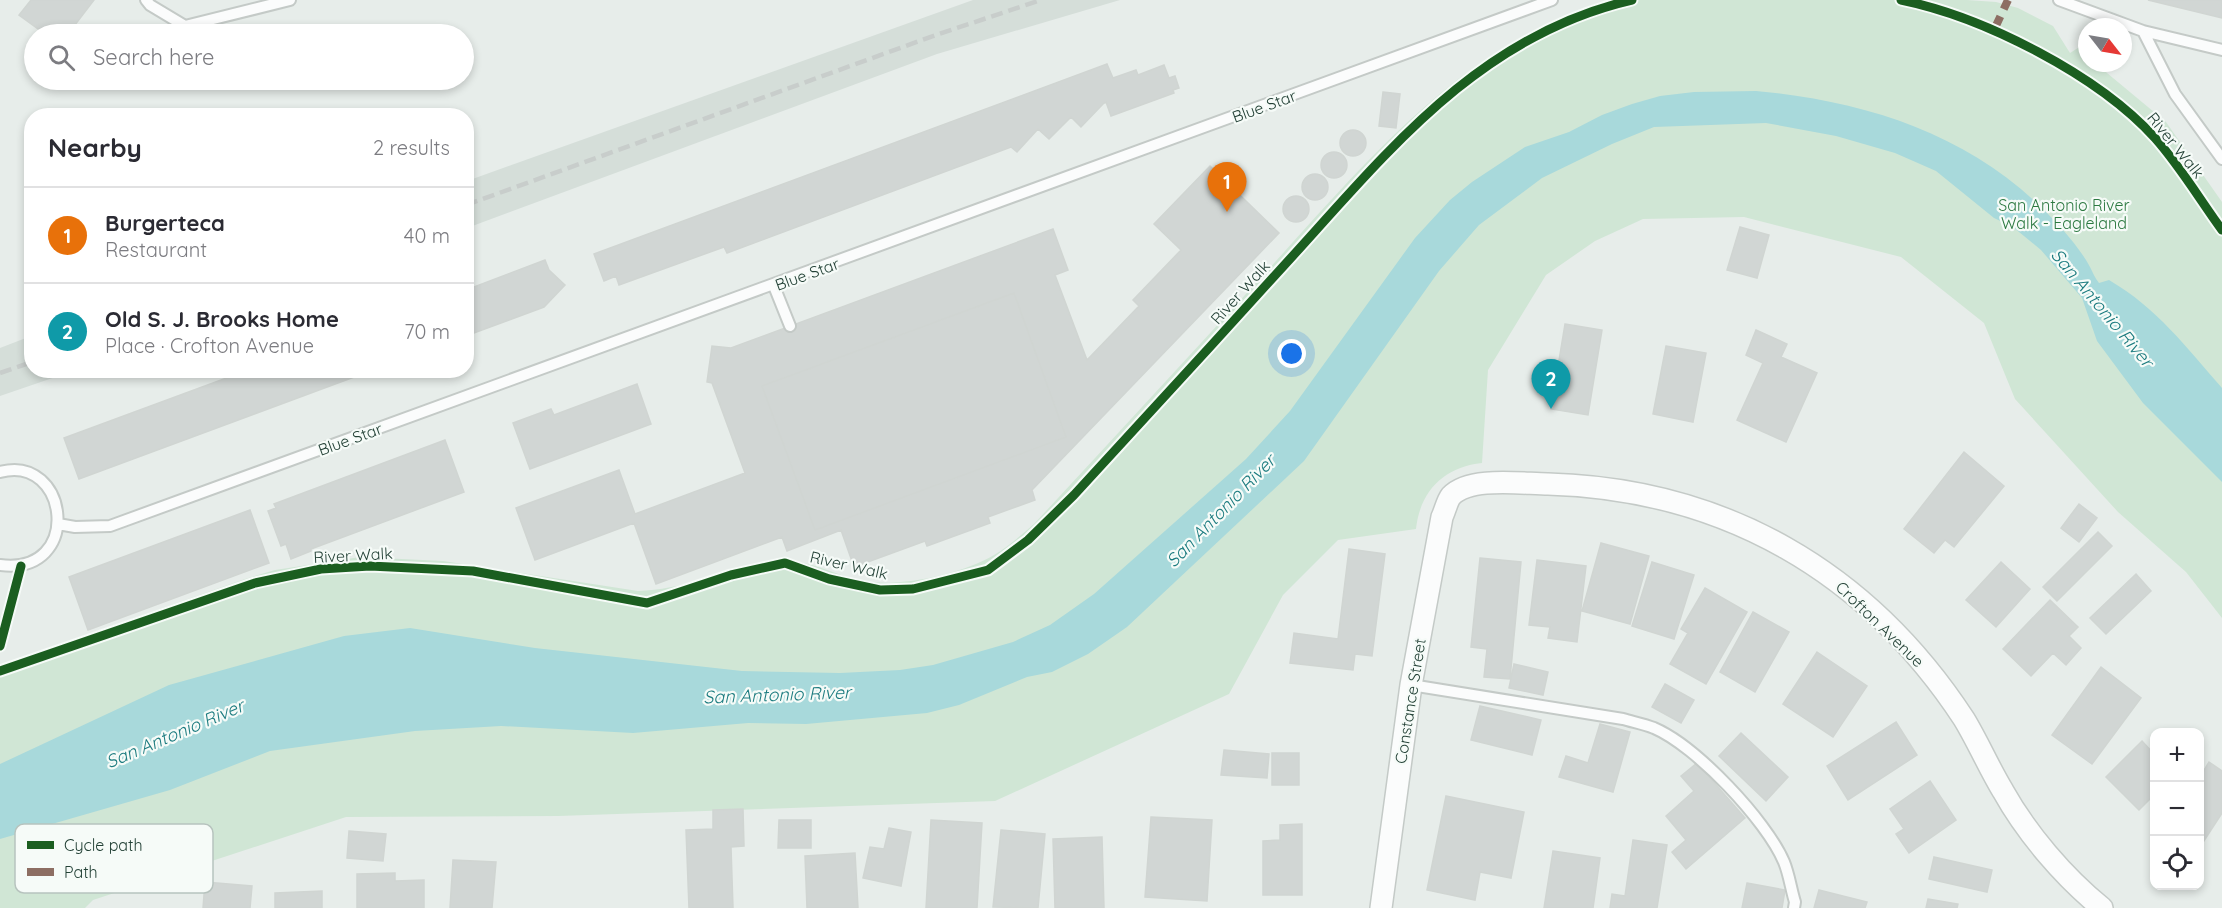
<!DOCTYPE html>
<meta charset="utf-8">
<style>
body{margin:0;font-family:Quicksand,sans-serif;background:#f7f7f7;color:#2b2b33}
.controls{position:absolute;right:18px;bottom:18px;display:grid;overflow:hidden;border-radius:12px;box-shadow:0 3px 9px #0003}
.controls button{width:54px;height:54px;display:grid;place-items:center;padding:0;border:0;border-bottom:2px solid #e1e1e2;background:#fff;color:#2b2b33;font:30px sans-serif}
.compass{position:absolute;left:2078px;top:18px;width:54px;height:54px;border-radius:50%;background:#fff;box-shadow:0 3px 9px #0003;rotate:121deg}
.you{position:absolute;left:1292px;top:354px;width:21px;height:21px;margin:-15px;border:4px solid #fff;border-radius:50%;background:#1a73e8;box-shadow:0 0 0 9px #1a73e833}
.badge{display:grid;place-items:center;width:39px;height:39px;border-radius:50%;background:#687d75;color:#fff;font-size:20px;font-weight:700}
.pin{position:absolute;translate:-50% -50px;filter:drop-shadow(0 2px 3px #0008)}
.pin::after{content:'';position:absolute;top:32px;width:21px;height:18px;background:inherit;clip-path:polygon(0 0,100% 0,50% 100%)}
.list{margin:0;padding:0;list-style:none}
h2{display:flex;justify-content:space-between;align-items:center;height:78px;margin:0;padding:0 24px;font-size:26px}
h2 small{font-size:20px;font-weight:400;color:#7c7c81}
.list li{display:grid;grid-template-columns:39px 1fr auto;gap:18px;align-items:center;box-sizing:border-box;height:96px;padding:0 24px;border-top:2px solid #e1e1e2}
.list b{display:block;font-size:22px;white-space:nowrap}
.list p{margin:0;font-size:20px;white-space:nowrap;color:#7c7c81}
.list em{font-size:20px;font-style:normal;color:#7c7c81}
.icon{flex:none;width:33px;height:33px;fill:none;stroke:currentColor;stroke-width:2;stroke-linecap:round;stroke-linejoin:round}
.map{position:relative;flex:none;width:2222px;height:908px;overflow:hidden}
.search{position:absolute;background:#fff;box-shadow:0 3px 9px #0003;left:24px;top:24px;width:450px;height:66px;display:flex;align-items:center;gap:15px;box-sizing:border-box;padding:0 21px;border-radius:33px;color:#7c7c81;font-size:22px}
.panel{position:absolute;background:#fff;box-shadow:0 3px 9px #0003;left:24px;top:108px;width:450px;height:270px;border-radius:24px}
.map>svg:first-child{display:block}
.built{fill:#d5ded9}
.green{fill:#d0e6d5}
.water{fill:#a8d9db}
.building{fill:#d1d6d4;stroke:#d0d5d2;stroke-width:1.5;fill-rule:evenodd}
.lines{fill:none;stroke-linecap:round;stroke-linejoin:round}
.lane-casing{stroke:#c4cac7;stroke-width:14}
.street-casing{stroke:#c4cac7;stroke-width:24}
.lane{stroke:#fbfcfc;stroke-width:10}
.street{stroke:#fbfcfc;stroke-width:21}
.rail{stroke:#c8cdcb;stroke-width:4.5;stroke-dasharray:12 6;stroke-linecap:butt}
.quiet{stroke:#8d6e63;stroke-width:8;stroke-dasharray:15 8;stroke-linecap:butt}
.cycleway-casing{stroke:#f6fbf8;stroke-width:13}
.cycleway{stroke:#1b5e20;stroke-width:9}
.labels{text-anchor:middle;stroke-width:4.5;stroke-linejoin:round;paint-order:stroke}
.street-label{font-size:16px;fill:#234136;stroke:#f6fbf8}
.park-label{font-size:16px;fill:#2c7941;stroke:#f6fbf8}
.water-label{font-size:18px;font-style:italic;fill:#1b7b7f;stroke:#f6fbf8}
.key{fill:#f6fbf8;stroke:#b7c3be;stroke-width:1.5}
.key-label{font-size:16px;fill:#234136}
</style>
<div class="map">
<svg width="2222" height="908" viewBox="0 0 2222 908">
<rect width="100%" height="100%" fill="#e7edea"/>
<!-- built -->
<path class="built" d="M973,0H1120L937,54L467,228V181Z
M31,336L32,370L73,371L0,396V348Z"/>
<!-- green -->
<path class="green" d="M1609,0H1967L1996,2L2018,8L2053,26L2070,53L2081,46L2087,56V63H2095L2166,122L2222,202V618L2186,572L2118,512L2015,399L1984,323L1901,257L1744,217L1643,219L1595,241L1546,275L1488,370L1482,463C1444,467 1420,491 1416,529L1338,540L1283,595L1229,694L995,801L558,816L346,817L93,900L85,908H0V665L245,579L275,570L360,557L443,561L638,591C686,590 730,567 777,561C804,558 831,573 857,580C895,589 960,575 994,555C1008,547 1021,535 1034,524C1108,444 1182,364 1256,283C1358,172 1458,44 1609,0Z"/>
<!-- water -->
<path class="water" d="M1756,91C1864,101 1966,133 2044,210C2060,226 2080,248 2090,267C2093,273 2095,278 2099,283L2109,280C2157,308 2186,347 2222,388V482L2143,403L2097,341L2082,298L2041,250L2013,227L1994,218L1936,171L1895,153L1836,136L1766,123L1654,127L1612,144L1542,178L1479,225L1439,271L1304,461L1127,627L1088,654L1052,672L1027,677L959,705L927,713L806,724L748,723L633,733L501,726L415,731L270,751L170,790L0,839V764L169,685L344,636L410,628L535,648L742,671L840,673L900,670L933,665L1013,642L1050,625L1094,594L1246,459L1290,411L1415,238L1450,200L1472,182L1525,147L1569,132L1602,115L1632,104L1660,96L1694,92Z"/>
<!-- building -->
<path class="building" d="M31,0H94L68,34H45L19,15Z
M2148,0H2222V18Z
M1107,64L1113,78L1136,70L1138,75L1164,65L1169,78L1175,76L1179,88L1173,90L1174,93L1111,116L1106,102L1103,104L1081,127L1071,117L1049,139L1038,129L1017,152L1011,147L727,253L724,247L619,285L616,276L604,281L594,254Z
M1383,92L1400,94L1396,128L1379,126Z
M1340 143a13 13 0 1 1 26 0a13 13 0 1 1-26 0Z
M1321 165a13 13 0 1 1 26 0a13 13 0 1 1-26 0Z
M1210,166L1279,233L1032,490L1035,500L988,517L990,523L927,546L925,541L854,567L841,530L787,551L782,537L656,584L634,523L535,560L516,508L619,470L635,514L745,473L712,383L707,382L712,346L731,348L1053,229L1068,270L1055,275L1087,360L1139,306L1133,300L1181,250L1154,224ZM1014,293L1066,437L815,530L762,386Z
M1302 187a13 13 0 1 1 26 0a13 13 0 1 1-26 0Z
M1283 209a13 13 0 1 1 26 0a13 13 0 1 1-26 0Z
M1740,227L1769,235L1757,278L1727,270Z
M545,260L549,270L565,285L544,307L466,336V290Z
M1014,293L1066,437L815,530L762,386Z
M1565,324L1602,330L1588,415L1551,409Z
M1756,330L1787,344L1781,357L1817,373L1786,442L1737,420L1763,363L1746,355Z
M1666,346L1706,353L1693,422L1653,414Z
M248,370H373L79,479L64,438Z
M637,384L651,424L530,469L513,423L551,409L554,415Z
M445,440L464,492L311,549V551L291,559L286,544L281,546L268,511L276,508L274,504Z
M1964,452L2004,486L1954,547L1945,540L1934,553L1904,529Z
M2079,504L2097,518L2079,542L2061,528Z
M250,510L269,563L88,630L69,577Z
M2098,532L2112,546L2057,601L2043,587Z
M1601,543L1649,556L1630,624L1582,611Z
M1349,549L1385,554L1372,656L1355,654L1353,670L1290,663L1294,633L1338,639Z
M1480,558L1521,562L1510,679L1484,677L1487,649L1471,647Z
M1537,560L1586,566L1577,642L1548,638L1550,627L1529,625Z
M1652,562L1694,575L1674,639L1632,626Z
M2001,562L2030,589L1996,627L1966,600Z
M2136,574L2151,591L2106,634L2090,618Z
M1705,588L1747,612L1706,684L1670,664L1688,633L1681,629Z
M2050,600L2078,627L2069,636L2081,648L2066,665L2053,653L2031,676L2003,649Z
M1753,612L1789,632L1755,692L1720,672Z
M1817,652L1867,686L1833,737L1783,704Z
M1514,664L1548,672L1543,695L1509,688Z
M2101,667L2141,698L2092,764L2052,735Z
M1665,684L1694,700L1681,723L1652,707Z
M1480,706L1541,720L1532,755L1471,740Z
M1896,722L1917,755L1848,800L1827,766Z
M1600,724L1630,732L1613,792L1559,777L1566,756L1588,763Z
M1741,733L1788,777L1766,801L1719,756Z
M2142,741L2154,754V795L2139,810L2106,777Z
M1224,750L1269,754L1267,778L1221,775Z
M1272,753H1299V785H1272Z
M2209,762L2222,771V813L2200,847V777Z
M1697,763L1745,818L1686,869L1672,852L1686,840L1666,816L1694,791L1681,776Z
M1930,781L1956,820L1909,853L1896,834L1904,829L1890,809Z
M1446,796L1524,812L1511,878L1480,872L1475,900L1427,890Z
M743,809L744,846L731,847L733,908H689L686,830L713,829V810Z
M1151,817L1212,820L1207,901L1145,897Z
M779,820H811V848H778Z
M931,820L982,823L977,908H926Z
M1302,824V895H1263V841L1280,840V825Z
M889,828L911,832L901,886L863,878L870,847L884,849Z
M1001,830L1045,834L1038,908L993,907Z
M349,831L386,834L383,861L347,858Z
M1102,837L1104,908H1055L1053,839Z
M1633,840L1667,845L1657,908H1610L1612,894L1625,896Z
M1553,851L1600,858L1593,908H1544Z
M855,853L858,908H807L805,856Z
M1934,857L1992,870L1987,892L1929,879Z
M453,860L496,862L492,908H450Z
M395,873V881L424,880V908H357V874Z
M205,882L252,886L250,908H203Z
M1747,883L1785,890L1782,908H1742Z
M1819,890L1867,902L1865,908H1814Z
M322,891V908H275V893Z
M1928,899L1958,904L1957,908H1926Z"/>
<g class="lines">
<defs>
<path id="lane" d="M146,0L150,5L185,26L290,0
M2059,0L2143,31L2222,50
M2143,31L2175,94L2222,159
M774,286L790,326
M0,472C69,453 84,576 0,565
M58,524L75,527L110,526L1552,0
M1411,685L1623,719C1633,722 1644,724 1654,728C1696,746 1766,820 1784,862C1789,874 1791,889 1795,902L1794,908"/>
<path id="street" d="M1381,908L1411,685L1442,517C1445,511 1447,501 1451,496C1470,476 1523,484 1548,484C1724,489 1867,571 1964,719C1978,742 1989,768 2003,791C2027,834 2064,877 2102,908"/>
</defs>
<!-- lane casing -->
<use href="#lane" class="lane-casing"/>
<!-- street casing -->
<use href="#street" class="street-casing"/>
<!-- lane -->
<use href="#lane" class="lane"/>
<!-- street -->
<use href="#street" class="street"/>
<!-- rail -->
<path class="rail" d="M466,205L936,35L1041,0
M0,373L32,362"/>
<!-- quiet -->
<path class="quiet" d="M1994,30L2008,0"/>
<defs>
<path id="cycleway" d="M1901,0C1984,17 2098,75 2155,138C2180,166 2200,200 2222,230
M0,646L21,566
M0,671L255,583L321,569L370,566L473,571L647,603L731,575L785,563L829,579L880,590L913,589L988,570L1028,540L1074,495C1143,420 1211,346 1279,271C1382,159 1475,36 1632,0"/>
</defs>
<!-- cycleway casing -->
<use href="#cycleway" class="cycleway-casing"/>
<!-- cycleway -->
<use href="#cycleway" class="cycleway"/>
</g>
<g class="labels">
<!-- street labels -->
<g class="street-label">
<text transform="translate(1264 106) rotate(-20)" y="6">Blue Star</text>
<text transform="translate(2176 145) rotate(51)" y="6">River Walk</text>
<text transform="translate(807 274) rotate(-20)" y="6">Blue Star</text>
<text transform="translate(1240 292) rotate(-48)" y="6">River Walk</text>
<text transform="translate(350 439) rotate(-20)" y="6">Blue Star</text>
<text transform="translate(353 555) rotate(-3)" y="6">River Walk</text>
<text transform="translate(849 565) rotate(13)" y="6">River Walk</text>
<text transform="translate(1880 624) rotate(44)" y="6">Crofton Avenue</text>
<text transform="translate(1410 701) rotate(-81)" y="6">Constance Street</text>
</g>
<!-- park labels -->
<g class="park-label">
<text x="2064" y="211">San Antonio River<tspan x="2064" dy="18">Walk - Eagleland</tspan></text>
</g>
<!-- water labels -->
<g class="water-label">
<text transform="translate(2102 308) rotate(50)" y="6">San Antonio River</text>
<text transform="translate(1221 511) rotate(-46)" y="6">San Antonio River</text>
<text transform="translate(777 695) rotate(-2)" y="6">San Antonio River</text>
<text transform="translate(175 734) rotate(-23)" y="6">San Antonio River</text>
</g>
</g>
<!-- legend -->
<rect x="15" y="824" width="198" height="69" rx="9" class="key"/>
<rect x="27" y="841" width="27" height="8" fill="#1b5e20"/>
<rect x="27" y="868" width="27" height="8" fill="#8d6e63"/>
<g class="key-label">
<text x="64" y="851">Cycle path</text>
<text x="64" y="878">Path</text>
</g>
</svg>
<div class="controls">
<button>+</button>
<button>−</button>
<button><svg class="icon" aria-label="locate" viewBox="0 0 24 24"><circle cx="12" cy="12" r="6"/><path d="M12 2v4M12 18v4M2 12h4M18 12h4"/></svg></button>
</div>
<svg class="compass" viewBox="-18 -18 36 36"><path d="M0-13l5 13h-10z" fill="#e53935"/><path d="M0 13l5-13h-10z" fill="#7c7c81"/></svg>
<div class="you"></div>
<div class="pin badge" style="left:1227px;top:212px;background:#e8710a">1</div>
<div class="pin badge" style="left:1551px;top:409px;background:#0f9aa8">2</div>
<div class="search"><svg class="icon" aria-label="search" viewBox="0 0 24 24"><circle cx="10" cy="10" r="6"/><path d="M15 15l6 6"/></svg>Search here</div>
<section class="panel">
<h2>Nearby<small>2 results</small></h2>
<ul class="list">
<li><span class="badge" style="background:#e8710a">1</span><div><b>Burgerteca</b><p>Restaurant</p></div><em>40 m</em></li>
<li><span class="badge" style="background:#0f9aa8">2</span><div><b>Old S. J. Brooks Home</b><p>Place · Crofton Avenue</p></div><em>70 m</em></li>
</ul>
</section>
</div>
